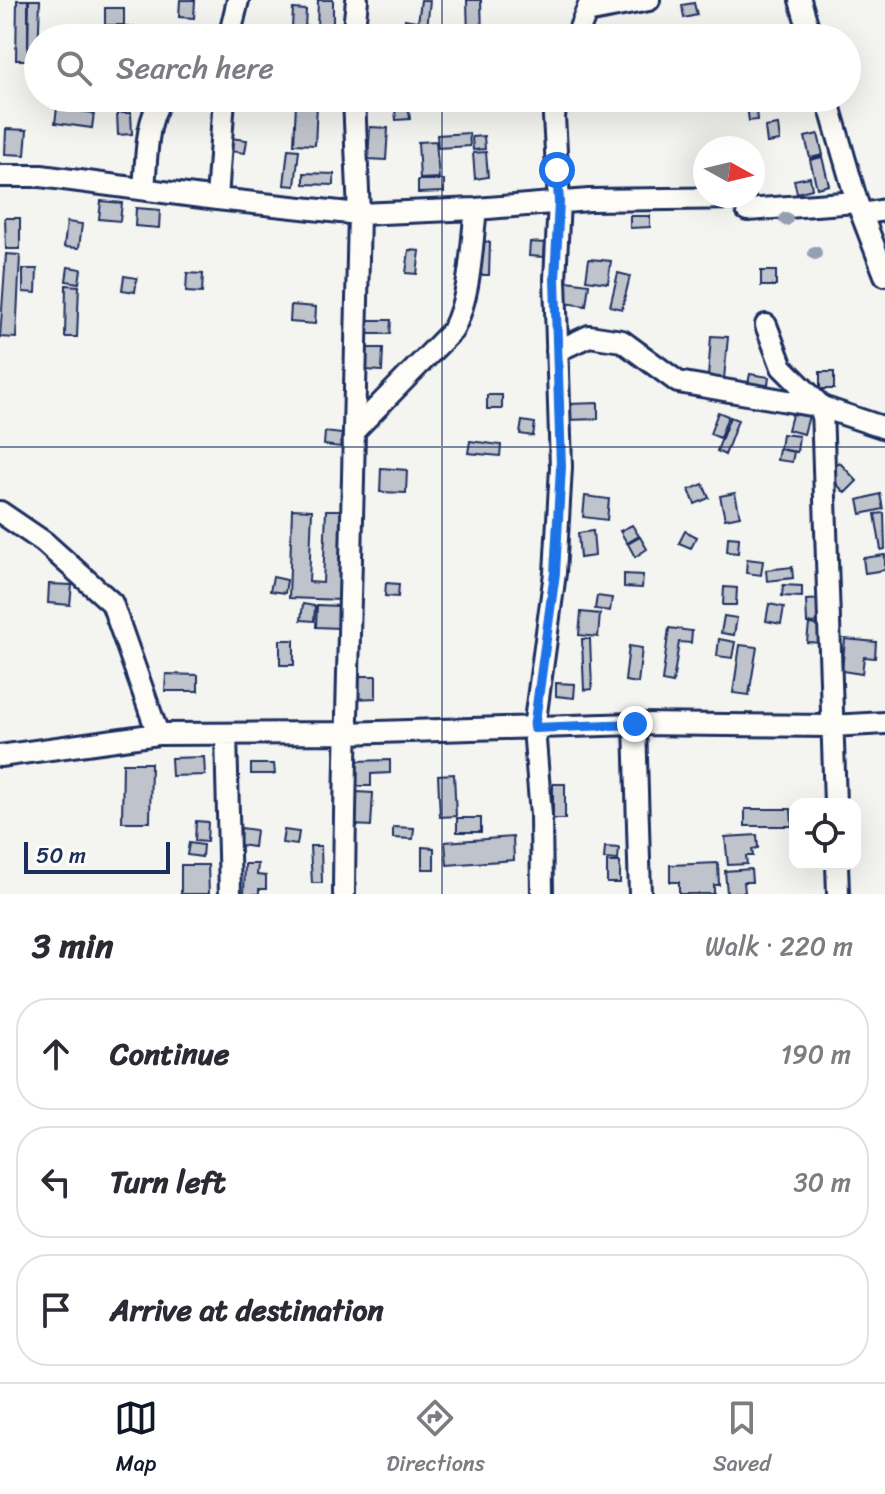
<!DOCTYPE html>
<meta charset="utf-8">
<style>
body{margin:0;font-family:Sriracha,sans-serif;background:#f2f2f3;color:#2b2b33}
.controls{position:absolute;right:24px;bottom:24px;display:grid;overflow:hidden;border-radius:16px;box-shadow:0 8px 32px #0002}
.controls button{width:72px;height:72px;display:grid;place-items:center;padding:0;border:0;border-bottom:2px solid #e1e1e2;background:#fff;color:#2b2b33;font:40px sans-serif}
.compass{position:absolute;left:693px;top:136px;width:72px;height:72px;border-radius:50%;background:#fff;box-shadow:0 8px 32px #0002;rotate:98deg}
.scale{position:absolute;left:24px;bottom:20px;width:146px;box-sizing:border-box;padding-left:8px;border:4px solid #1b2f5e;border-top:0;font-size:22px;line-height:28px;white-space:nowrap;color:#1b2f5e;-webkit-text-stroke:6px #fdfcf7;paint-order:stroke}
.stop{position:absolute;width:24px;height:24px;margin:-18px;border:6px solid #1a73e8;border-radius:50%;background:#fff}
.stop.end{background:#1a73e8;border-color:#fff;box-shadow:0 2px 8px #0008}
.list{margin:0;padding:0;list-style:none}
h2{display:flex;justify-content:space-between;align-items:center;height:104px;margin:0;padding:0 32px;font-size:34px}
h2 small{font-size:26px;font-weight:400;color:#7c7c81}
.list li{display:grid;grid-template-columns:52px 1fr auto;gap:24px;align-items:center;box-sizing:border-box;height:112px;margin:0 16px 16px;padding:0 16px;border:2px solid #e1e1e2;border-radius:32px}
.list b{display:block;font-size:30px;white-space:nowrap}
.list em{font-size:26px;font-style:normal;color:#7c7c81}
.icon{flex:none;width:44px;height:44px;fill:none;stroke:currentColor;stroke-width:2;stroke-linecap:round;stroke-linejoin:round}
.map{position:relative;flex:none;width:885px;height:894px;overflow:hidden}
.search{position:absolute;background:#fff;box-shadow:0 8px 32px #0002;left:24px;right:24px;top:24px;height:88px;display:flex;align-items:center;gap:20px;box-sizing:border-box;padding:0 28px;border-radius:44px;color:#7c7c81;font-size:30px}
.sheet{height:488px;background:#fff}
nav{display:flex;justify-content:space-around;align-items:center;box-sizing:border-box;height:112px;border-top:2px solid #e1e1e2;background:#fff;font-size:22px;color:#7c7c81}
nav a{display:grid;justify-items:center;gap:4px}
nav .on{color:#111827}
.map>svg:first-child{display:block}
.building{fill:#bfc3cc;stroke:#1b2f5e;stroke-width:2}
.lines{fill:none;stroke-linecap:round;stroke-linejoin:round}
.minor-casing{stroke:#1b2f5e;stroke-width:26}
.minor{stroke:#fdfcf7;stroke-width:20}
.tree{fill:#969fb1}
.route{stroke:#1a73e8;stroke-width:10}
.grid{fill:none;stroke:#1b2f5e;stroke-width:2;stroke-opacity:0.55}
</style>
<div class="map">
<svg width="885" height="894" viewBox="0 0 885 894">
<rect width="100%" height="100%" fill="#f4f4f1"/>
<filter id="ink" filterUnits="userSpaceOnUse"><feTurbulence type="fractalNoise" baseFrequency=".0125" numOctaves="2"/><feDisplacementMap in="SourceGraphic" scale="16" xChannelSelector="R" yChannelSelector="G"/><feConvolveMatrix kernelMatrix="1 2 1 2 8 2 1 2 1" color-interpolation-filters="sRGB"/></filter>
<g filter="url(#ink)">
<!-- building -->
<path class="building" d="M17,0H28V60H16Z
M29,0H40L38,56H28Z
M180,0H195L194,18L179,17Z
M318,0H333V29H317Z
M421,0H430L426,38H416Z
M467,0H481L482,36L468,37Z
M694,3L697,15L684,18L682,5Z
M105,8H124V25H105Z
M293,9L306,10L305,27H292Z
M405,19L416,21L413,38H402Z
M125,27H140V38H125Z
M394,98H407L410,119L396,120Z
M746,98H755L757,120L749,121Z
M296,103L317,104L315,145L294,144Z
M57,108L94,113L92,128L55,123Z
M117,113H131L132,134L118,135Z
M778,125L780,141L767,143L765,127Z
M370,127L388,128L386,160L368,159Z
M6,129L27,130L25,155L5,154Z
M469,133L470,146L438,148L437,135Z
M818,134L823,155L810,158L805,137Z
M484,136L485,149L473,150L472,137Z
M230,138L247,140L245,153L228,151Z
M436,141L439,178L420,179L418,142Z
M288,149L299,150L295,186L284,185Z
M486,152L488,177L475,179L473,153Z
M822,157L829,185L817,188L810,160Z
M304,173L334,174V185L304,184Z
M810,177L812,189L797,193L794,180Z
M418,180H444V192L418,193Z
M101,201L122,203L120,221L99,219Z
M136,208L160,210L159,228L135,226Z
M630,216H650V227L630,228Z
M5,218H20V249H6Z
M67,222L82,224L79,248L64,247Z
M479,241L490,242L489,275H477Z
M530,242L545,243L544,257L529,256Z
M409,250L420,251L417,274L406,273Z
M6,254L20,255L16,338L0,337Z
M589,259L611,261L608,283L586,280Z
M68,267L81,269L79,283L66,281Z
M23,269H37L36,293L23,292Z
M761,271H776V286H761Z
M187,273L203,274L202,293L186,292Z
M618,273L630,276L622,309L610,306Z
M124,276L137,278L135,292L122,290Z
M567,281L589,284L586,306L564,303Z
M66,285L79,286L77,337H65Z
M291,305L316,307L315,324L290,322Z
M367,320H391L390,334H366Z
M711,336L728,337L724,379L708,377Z
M367,348H383L382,371L366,370Z
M820,372H834V389H820Z
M750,374L769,377L767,392L747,389Z
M487,395H502V409H487Z
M598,403V419L567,420V404Z
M793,411L809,416L804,434L788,430Z
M718,412L728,416L720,438L710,434Z
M730,417L738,420L725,455L717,451Z
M522,421L535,423L533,436L520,434Z
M325,432L342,434L340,447L324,445Z
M782,434L799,436L797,452L780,449Z
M470,441L501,445L500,456L468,453Z
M779,449L794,452L792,462L777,460Z
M839,462L857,481L845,493L827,474Z
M381,468L407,470L406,493L380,492Z
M703,484L709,498L695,504L689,490Z
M735,493L740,516L725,519L720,496Z
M880,494L883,509L861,514L858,500Z
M585,496L609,499L607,520L583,517Z
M292,509L312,510L309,582L323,583L326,510H345L341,600L289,598Z
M884,513L885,549L881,550L875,514Z
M632,525L639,536L627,543L620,531Z
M593,531L595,556L580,558L578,533Z
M685,531L697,537L691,548L679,543Z
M640,537L647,549L635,557L628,544Z
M728,537L739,538L738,553L727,552Z
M885,555V570L865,573L863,558Z
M747,559L763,561L761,575L746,573Z
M792,567L793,578L767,581L766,570Z
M624,574L643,575L642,588L624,587Z
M273,577L287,580L285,593L270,591Z
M386,583L399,584L398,597L385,596Z
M49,584L72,585L70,605L48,603Z
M783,585L802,586V597L782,596Z
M724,587L737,588L736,605H723Z
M597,596L612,598L610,611L595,609Z
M824,599L826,622L807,623L806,600Z
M303,604L315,606L314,621L301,620Z
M769,604L784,607L781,624L766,621Z
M317,605L340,606L339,628L316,627Z
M581,612L600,614L598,637L579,635Z
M724,616L737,618L734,635L721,633Z
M809,624L823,626L821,643L807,642Z
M669,628L692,631L691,643L679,642L673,683L662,681Z
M582,639H590L592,689L584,690Z
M719,639L735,642L732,658L717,656Z
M845,639L876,642L875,658L864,657L862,674L842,671Z
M280,640H294V665H280Z
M740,645L757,647L749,695L733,693Z
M629,646L642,648L638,683L625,681Z
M166,674L198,675V691H165Z
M353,676H376V698L353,699Z
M556,683L575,684L574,698L556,696Z
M204,757L205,775L172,776L171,758Z
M390,760V773L371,774V786H355V761Z
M123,763H151L150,822H122Z
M251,764H274L275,774H251Z
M454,774L456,816L440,817L438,775Z
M553,784H565V819H553Z
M356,792L373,793L371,826L353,825Z
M745,809H791L792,826H745Z
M457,818H481V832H457Z
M196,821L208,822L207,842L195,841Z
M393,827L414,828L413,839L393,838Z
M241,828L256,830L254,847L239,845Z
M284,830L299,832L297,845L282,843Z
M757,835L758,848L752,849L753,856H746L747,864L728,865L725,837Z
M513,837L514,860L447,865L445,842Z
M189,843L203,845L202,857L187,855Z
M310,846H321L322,883H312Z
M422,847L434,848V869H422Z
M605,847L619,848L618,860L604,859Z
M607,862H620V883H607Z
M718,863L719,885H714V894H679V882H670V865Z
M245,864H258L257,875L266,876V889H259V894H244Z
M181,865H208L209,894H181Z
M751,869L752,882H744L745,892L727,893L725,871Z"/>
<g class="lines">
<defs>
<path id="minor" d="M800,0L811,38
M586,12L649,0
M229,38L238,0
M353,38L357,0
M576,38L591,0
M827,98L857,202L885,275
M0,176H41L217,199L359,214L476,209L589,200L744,198
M144,188C147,158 145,123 162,98
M217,199L224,98
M747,210L857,202
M862,214L885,210
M557,351L589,336L622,341L678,382L822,407L782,367L766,325
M354,431L359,214L354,98
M0,512L44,542L112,603L158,734
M635,724L640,894
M226,734L230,894
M0,756L158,734L346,733L635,724L832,726L885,723
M835,804L822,407L885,428
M837,864L838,894
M344,894C345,740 351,586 354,431L453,330C471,294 471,249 476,209
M542,894L541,815L534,728L555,573L561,467L555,279L559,202L554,117L557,98"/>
</defs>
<!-- minor casing -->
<use href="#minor" class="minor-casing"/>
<!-- minor -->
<use href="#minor" class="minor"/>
</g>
<!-- trees -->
<g class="tree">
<circle cx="786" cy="219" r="7"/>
<circle cx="815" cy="253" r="7"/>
</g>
</g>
<g class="lines" filter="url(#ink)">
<!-- route -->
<path class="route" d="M557,170L559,202L555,279L561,467L555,573L534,728L635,724"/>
</g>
<!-- grid -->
<path class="grid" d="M442,0V38M442,98V894M0,447H885"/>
</svg>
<div class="controls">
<button><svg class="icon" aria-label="locate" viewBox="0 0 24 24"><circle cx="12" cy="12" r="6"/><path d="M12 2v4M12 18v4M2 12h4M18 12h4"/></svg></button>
</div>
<svg class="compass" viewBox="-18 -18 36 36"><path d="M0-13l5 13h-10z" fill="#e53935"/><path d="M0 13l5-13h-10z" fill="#7c7c81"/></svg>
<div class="scale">50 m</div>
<div class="stop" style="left:557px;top:170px"></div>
<div class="stop end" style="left:635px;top:724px"></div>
<div class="search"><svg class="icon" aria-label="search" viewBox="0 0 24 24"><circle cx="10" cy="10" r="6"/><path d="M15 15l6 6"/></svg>Search here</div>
</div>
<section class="sheet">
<h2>3 min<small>Walk · 220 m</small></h2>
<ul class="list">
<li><svg class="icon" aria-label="ahead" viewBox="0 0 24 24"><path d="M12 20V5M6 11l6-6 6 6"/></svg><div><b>Continue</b></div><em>190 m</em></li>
<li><svg class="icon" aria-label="left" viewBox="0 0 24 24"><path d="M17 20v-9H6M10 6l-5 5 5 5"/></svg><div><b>Turn left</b></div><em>30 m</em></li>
<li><svg class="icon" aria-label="arrive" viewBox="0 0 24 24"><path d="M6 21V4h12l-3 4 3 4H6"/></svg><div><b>Arrive at destination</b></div></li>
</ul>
</section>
<nav>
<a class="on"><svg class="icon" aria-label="map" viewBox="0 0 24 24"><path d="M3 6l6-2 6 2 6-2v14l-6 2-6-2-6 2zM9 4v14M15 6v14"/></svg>Map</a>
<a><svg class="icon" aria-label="directions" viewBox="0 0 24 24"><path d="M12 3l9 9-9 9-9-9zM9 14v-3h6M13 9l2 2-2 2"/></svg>Directions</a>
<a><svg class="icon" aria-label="saved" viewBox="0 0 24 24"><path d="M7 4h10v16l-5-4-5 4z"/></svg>Saved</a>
</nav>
